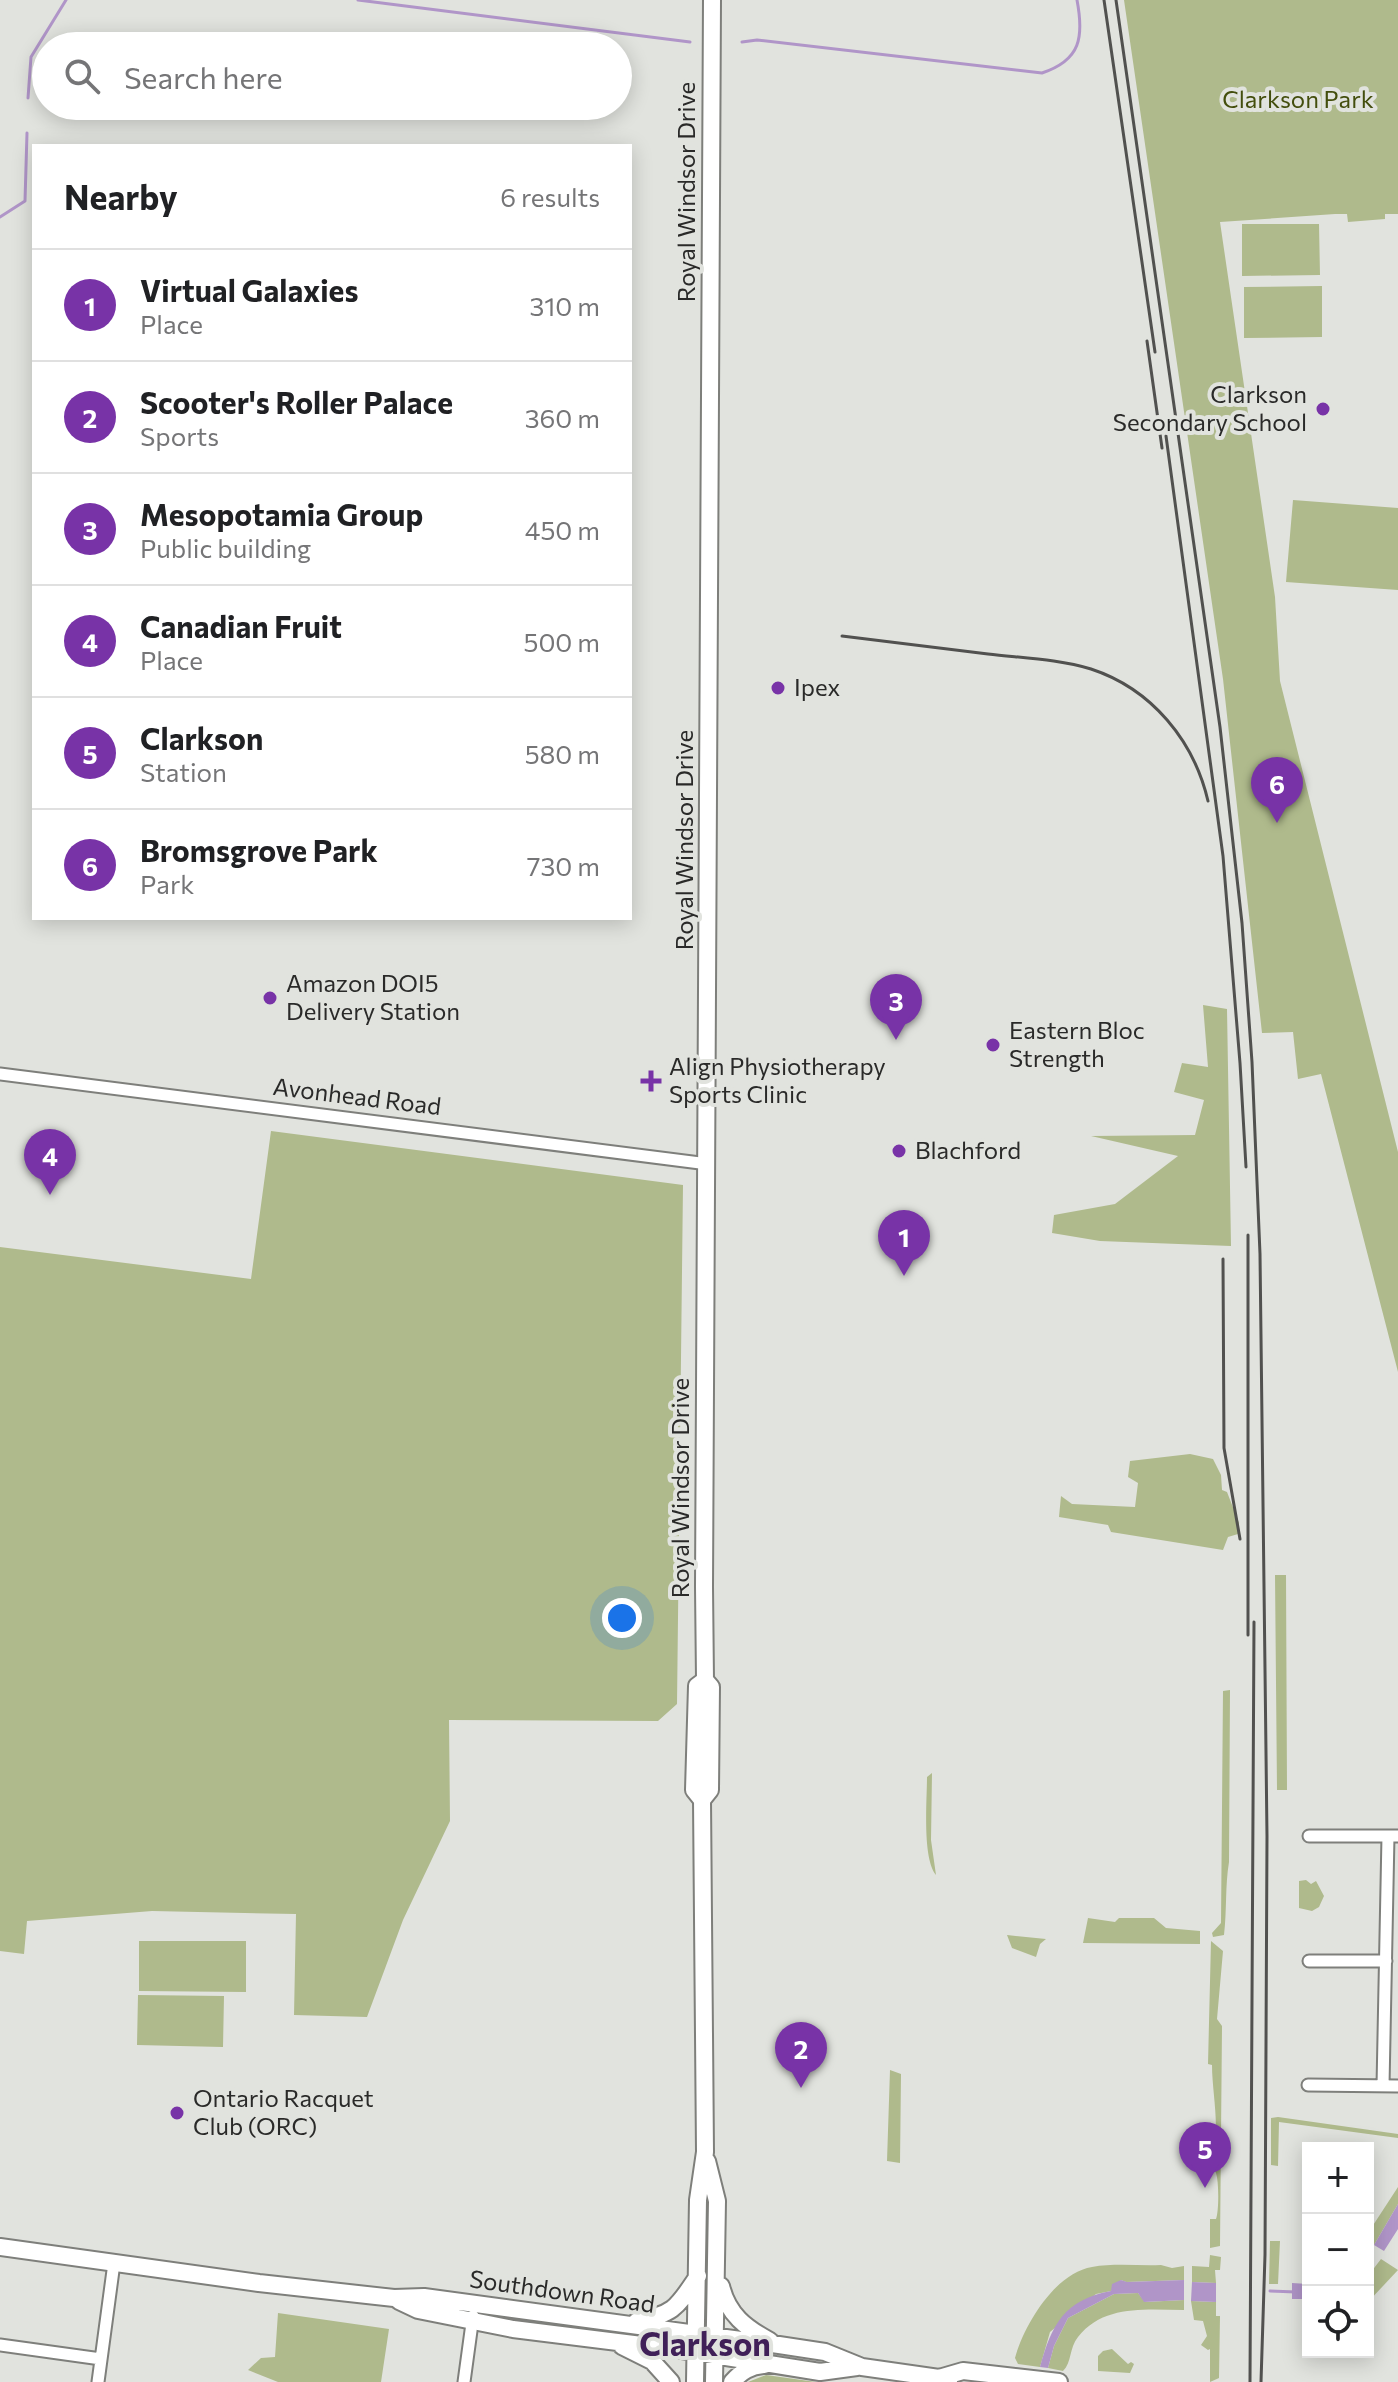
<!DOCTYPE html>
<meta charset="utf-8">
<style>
body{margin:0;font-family:Commissioner,sans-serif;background:#f6f6f6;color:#202124}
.controls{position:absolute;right:24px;bottom:24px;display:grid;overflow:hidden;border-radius:0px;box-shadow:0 4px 20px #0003}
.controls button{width:72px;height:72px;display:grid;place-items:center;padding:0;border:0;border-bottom:2px solid #e0e0e0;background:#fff;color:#202124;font:40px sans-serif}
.you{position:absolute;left:622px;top:1618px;width:28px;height:28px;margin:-20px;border:6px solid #fff;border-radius:50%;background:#1a73e8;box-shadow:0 0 0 12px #1a73e833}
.badge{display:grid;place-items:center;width:52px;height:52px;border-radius:50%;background:#7833a7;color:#fff;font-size:26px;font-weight:700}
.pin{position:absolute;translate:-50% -66px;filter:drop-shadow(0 2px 4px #0008)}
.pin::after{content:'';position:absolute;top:42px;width:28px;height:24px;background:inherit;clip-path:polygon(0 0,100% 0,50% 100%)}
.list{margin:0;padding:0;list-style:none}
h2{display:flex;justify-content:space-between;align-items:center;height:104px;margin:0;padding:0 32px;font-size:34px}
h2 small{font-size:26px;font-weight:400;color:#757577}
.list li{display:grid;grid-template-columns:52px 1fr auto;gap:24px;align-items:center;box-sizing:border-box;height:112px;padding:0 32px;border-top:2px solid #e0e0e0}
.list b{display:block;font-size:30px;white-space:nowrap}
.list p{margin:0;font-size:26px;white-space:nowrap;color:#757577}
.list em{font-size:26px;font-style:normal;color:#757577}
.icon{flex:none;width:44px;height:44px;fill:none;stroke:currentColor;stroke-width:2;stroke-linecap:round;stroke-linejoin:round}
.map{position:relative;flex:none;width:1398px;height:2382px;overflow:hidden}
.search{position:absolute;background:#fff;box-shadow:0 4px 20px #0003;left:32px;top:32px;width:600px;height:88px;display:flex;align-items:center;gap:20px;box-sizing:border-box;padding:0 28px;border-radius:44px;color:#757577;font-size:30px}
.panel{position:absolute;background:#fff;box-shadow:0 4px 20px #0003;left:32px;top:144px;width:600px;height:776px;border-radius:0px}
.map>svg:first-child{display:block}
.green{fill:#afba8c}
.water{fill:#b095c8}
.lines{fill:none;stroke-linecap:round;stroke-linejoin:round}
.stream{stroke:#b095c8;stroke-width:3}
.street-casing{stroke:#7e7f7b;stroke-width:15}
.primary-casing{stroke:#7e7f7b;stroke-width:20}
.street{stroke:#fff;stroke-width:11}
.primary{stroke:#fff;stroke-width:16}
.rail{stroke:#51514f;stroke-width:3}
.poi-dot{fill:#7833a7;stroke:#e1e3de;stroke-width:3}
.labels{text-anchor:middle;stroke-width:8;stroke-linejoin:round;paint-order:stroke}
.park-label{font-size:24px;fill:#434e0d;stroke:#e1e3de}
.street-label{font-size:24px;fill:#2a2a29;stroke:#e1e3de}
.poi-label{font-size:24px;fill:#2a2a29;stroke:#e1e3de;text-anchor:start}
.district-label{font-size:32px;font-weight:bold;fill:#402058;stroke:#e1e3de}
</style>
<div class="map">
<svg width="1398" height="2382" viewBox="0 0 1398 2382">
<rect width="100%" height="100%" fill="#e1e3de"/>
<!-- green -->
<path class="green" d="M1124,0H1398V214H1385V219L1348,222L1347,214H1335L1220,222L1275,597L1280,681L1398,1152V1372L1321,1074L1298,1079L1293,1032L1262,1033L1223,679Z
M1242,224H1319L1320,275L1242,276Z
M1322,286V337L1244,338V287Z
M1293,500L1398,508V590L1286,582Z
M1203,1005L1227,1009L1231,1246L1100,1241L1052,1233L1054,1215L1115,1204L1178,1156L1091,1136L1195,1135L1204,1100L1174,1092L1182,1063L1208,1067Z
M271,1131L683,1185L677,1704L658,1721L449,1720L450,1821L403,1920L367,2017L294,2015L296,1914L152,1911L27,1921L24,1954L0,1951V1247L251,1279Z
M1190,1454L1213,1459L1221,1475L1222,1490L1227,1492L1239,1523L1238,1534L1228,1537L1223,1550L1111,1532L1108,1525L1059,1517L1061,1496L1072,1504L1135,1507L1138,1483L1128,1477L1130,1461Z
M1275,1575H1286L1287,1790H1277Z
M1230,1690L1229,1862C1225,1886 1227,1910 1224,1935L1213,1937L1212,1933L1221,1923L1223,1691Z
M932,1773L931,1840L936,1875C922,1858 927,1800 927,1777Z
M1306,1880L1311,1884L1316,1881L1324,1896L1319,1907L1312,1911L1299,1908V1881Z
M1088,1918L1115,1922L1119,1918H1154L1166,1928L1200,1931V1944L1083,1943Z
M1007,1935L1046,1939L1040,1944L1036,1957L1012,1948Z
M139,1941H246V1992L139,1991Z
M1211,1941L1223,1951L1217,2019L1222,2026L1220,2246L1210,2248V2219H1216C1219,2211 1219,2182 1216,2173C1215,2169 1212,2166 1210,2162C1222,2133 1212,2095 1212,2065L1208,2064Z
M138,1995L224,1996L223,2047L137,2045Z
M890,2070L901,2074L900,2163L887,2161Z
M1278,2117L1398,2134V2138L1279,2122L1278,2166L1271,2165V2118Z
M1398,2187V2204L1374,2245L1368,2241V2233Z
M1270,2241H1280L1278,2284H1269Z
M1210,2255L1221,2257L1220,2270H1215L1216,2283L1192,2282V2266L1209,2267Z
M1381,2259L1398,2270L1368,2302V2276Z
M1161,2265L1172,2268L1184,2266V2280L1126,2282L1121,2280L1111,2291L1096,2294L1050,2332L1040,2367L1018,2364L1015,2358C1024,2325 1055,2273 1092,2267C1114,2263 1139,2266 1161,2265Z
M1138,2293L1145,2302L1184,2300V2310C1147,2310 1104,2304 1078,2337C1069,2348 1072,2362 1063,2371L1048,2368L1054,2346L1068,2318L1114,2294Z
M1191,2301L1216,2302V2316H1220L1219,2378L1210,2382V2349L1208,2350L1201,2345L1207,2336L1203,2321L1194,2320Z
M278,2313L389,2329L381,2382H278L248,2370L261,2358L275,2357Z
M1112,2349L1128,2364L1131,2362L1134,2364L1130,2373L1098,2371V2356L1103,2351Z
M766,2375L816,2382H748Z"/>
<!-- water -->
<path class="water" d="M1398,2204V2229L1384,2251L1374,2245Z
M1121,2280L1127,2282L1184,2280V2300L1144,2302L1138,2293L1114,2294L1068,2318L1054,2346L1048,2368L1040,2367C1052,2324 1064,2300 1111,2291L1112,2284Z
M1192,2282L1216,2283V2302L1191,2301Z
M1292,2283L1308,2284V2299H1292Z"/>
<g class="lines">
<!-- stream -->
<path class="stream" d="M358,0L690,42
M742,42L757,40L1042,73C1081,60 1084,37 1077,0
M28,98L31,57L66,0
M0,217L25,201L27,133
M1270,2291L1296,2292"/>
<defs>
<path id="street" d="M0,1074L708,1164
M1309,1836H1398
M1309,1961H1386
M1308,2085L1398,2086
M1383,2086L1388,1836
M0,2345L101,2359
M98,2382L114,2263
M464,2382L473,2316"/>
<path id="primary" d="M702,1800L694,1790L697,1686L705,1680
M707,2161L717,2201L714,2382
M0,2247L259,2283L394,2298L424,2297L779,2345L825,2352L862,2367L939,2378L949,2382
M721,2286C728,2315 746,2328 770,2341
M399,2301L418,2310L513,2329L682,2350L820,2372L857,2367
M637,2321C675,2314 677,2307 698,2276
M622,2346L652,2361L671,2382
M939,2378L963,2371L1059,2382
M695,2382L698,2200L705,2152L702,1800L710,1790L711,1687L705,1680L704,1587L712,0
M732,2382C741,2372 750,2366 764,2365"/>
</defs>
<!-- street casing -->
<use href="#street" class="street-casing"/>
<!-- primary casing -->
<use href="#primary" class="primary-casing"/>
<!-- street -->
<use href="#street" class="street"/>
<!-- primary -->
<use href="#primary" class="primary"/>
<!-- rail -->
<path class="rail" d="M1104,0L1155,352
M1116,0L1220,727L1242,923L1252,1062L1260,1254L1267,1836L1265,2255L1261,2382
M1147,341L1162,448
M1166,436L1223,856L1240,1063L1246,1167
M842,636C891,642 940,648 988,654C1022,658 1059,659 1091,669C1152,689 1194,741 1208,801
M1248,1235V1635
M1223,1259L1224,1448L1240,1539
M1250,2382L1254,1622"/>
</g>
<!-- markers -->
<g class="poi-dot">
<circle cx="1323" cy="409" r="8"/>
<circle cx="778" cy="688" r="8"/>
<circle cx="270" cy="998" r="8"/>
<circle cx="993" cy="1045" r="8"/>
<path d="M647 1069h8v8h8v8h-8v8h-8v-8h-8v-8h8z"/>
<circle cx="899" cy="1151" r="8"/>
<circle cx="177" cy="2113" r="8"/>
</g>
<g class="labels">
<!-- park labels -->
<g class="park-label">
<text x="1298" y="108">Clarkson Park</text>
</g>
<!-- street labels -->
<g class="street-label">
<text transform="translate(687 192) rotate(-90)" y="8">Royal Windsor Drive</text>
<text transform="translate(685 840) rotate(-90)" y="8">Royal Windsor Drive</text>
<text transform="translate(357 1097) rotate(7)" y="8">Avonhead Road</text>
<text transform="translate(681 1488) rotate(-90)" y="8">Royal Windsor Drive</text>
<text transform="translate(562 2292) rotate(8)" y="8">Southdown Road</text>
</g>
<!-- poi labels -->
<g class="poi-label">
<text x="1307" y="403" text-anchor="end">Clarkson<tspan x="1307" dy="28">Secondary School</tspan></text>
<text x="794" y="696">Ipex</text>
<text x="286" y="992">Amazon DOI5<tspan x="286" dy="28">Delivery Station</tspan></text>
<text x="1009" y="1039">Eastern Bloc<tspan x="1009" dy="28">Strength</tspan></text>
<text x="669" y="1075">Align Physiotherapy<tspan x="669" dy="28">Sports Clinic</tspan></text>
<text x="915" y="1159">Blachford</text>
<text x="193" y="2107">Ontario Racquet<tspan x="193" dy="28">Club (ORC)</tspan></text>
</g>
<!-- district labels -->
<g class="district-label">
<text x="705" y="2356">Clarkson</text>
</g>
</g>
</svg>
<div class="controls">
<button>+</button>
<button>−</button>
<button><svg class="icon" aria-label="locate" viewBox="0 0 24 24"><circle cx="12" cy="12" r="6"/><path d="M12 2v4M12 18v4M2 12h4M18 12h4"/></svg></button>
</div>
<div class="you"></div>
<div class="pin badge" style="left:904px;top:1276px">1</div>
<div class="pin badge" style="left:801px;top:2088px">2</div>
<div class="pin badge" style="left:896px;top:1040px">3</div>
<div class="pin badge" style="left:50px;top:1195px">4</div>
<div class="pin badge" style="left:1205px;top:2188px">5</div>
<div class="pin badge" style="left:1277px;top:823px">6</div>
<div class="search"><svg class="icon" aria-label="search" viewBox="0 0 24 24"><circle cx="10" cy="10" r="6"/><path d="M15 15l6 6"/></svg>Search here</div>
<section class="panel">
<h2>Nearby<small>6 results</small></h2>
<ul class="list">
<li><span class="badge">1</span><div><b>Virtual Galaxies</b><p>Place</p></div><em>310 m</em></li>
<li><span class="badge">2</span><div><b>Scooter's Roller Palace</b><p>Sports</p></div><em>360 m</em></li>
<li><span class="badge">3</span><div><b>Mesopotamia Group</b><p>Public building</p></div><em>450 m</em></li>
<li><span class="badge">4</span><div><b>Canadian Fruit</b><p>Place</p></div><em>500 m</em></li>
<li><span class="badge">5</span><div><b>Clarkson</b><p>Station</p></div><em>580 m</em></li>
<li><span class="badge">6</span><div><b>Bromsgrove Park</b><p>Park</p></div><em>730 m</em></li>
</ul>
</section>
</div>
